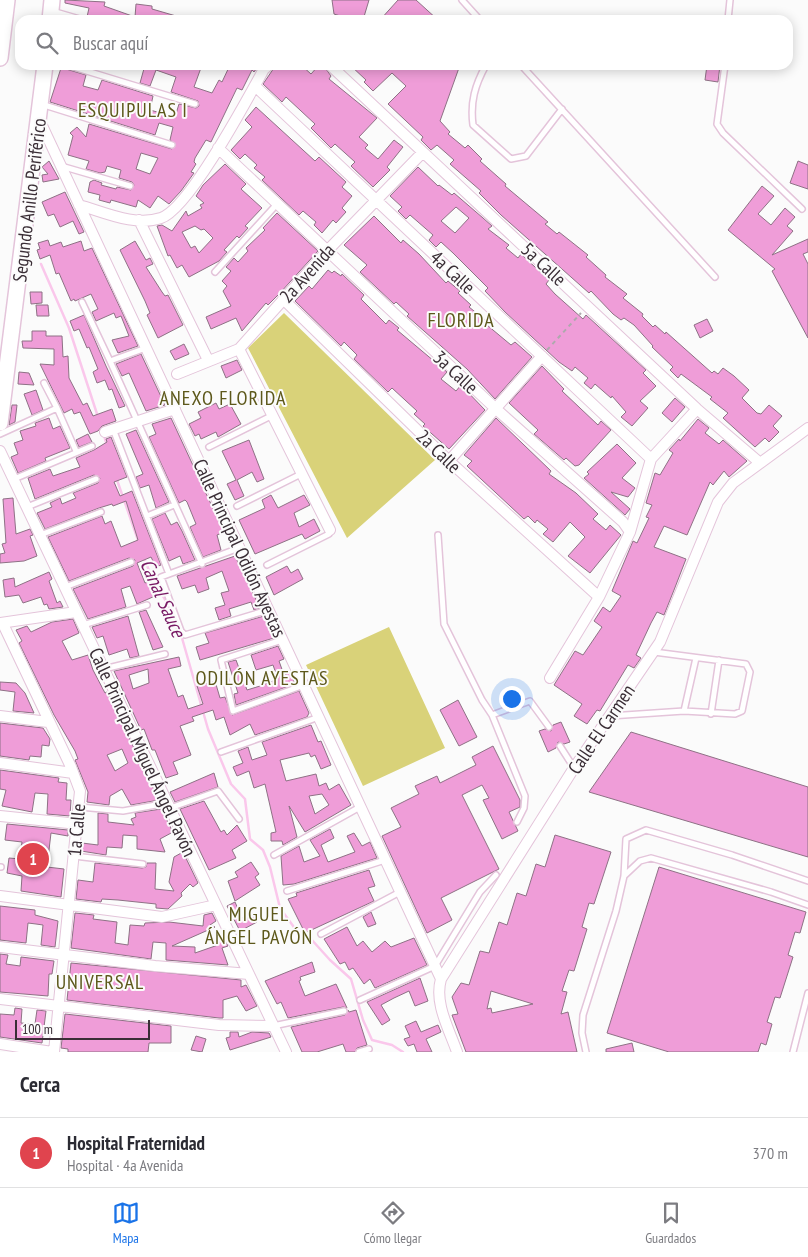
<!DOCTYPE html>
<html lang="es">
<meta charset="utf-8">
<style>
body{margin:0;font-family:"PT Sans Narrow",sans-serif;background:#f7f7f7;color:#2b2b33}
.scale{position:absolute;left:15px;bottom:12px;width:135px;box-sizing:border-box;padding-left:5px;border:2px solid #3a2e36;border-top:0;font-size:14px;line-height:18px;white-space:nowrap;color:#3a2e36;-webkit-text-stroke:4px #fbfbfb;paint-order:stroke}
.you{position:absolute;left:511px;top:698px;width:18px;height:18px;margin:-12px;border:4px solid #fff;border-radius:50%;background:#1a73e8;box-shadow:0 0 0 8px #1a73e833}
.badge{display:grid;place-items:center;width:32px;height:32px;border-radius:50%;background:#1a73e8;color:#fff;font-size:16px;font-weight:700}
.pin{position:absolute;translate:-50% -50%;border:2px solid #fff;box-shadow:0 1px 5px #0006}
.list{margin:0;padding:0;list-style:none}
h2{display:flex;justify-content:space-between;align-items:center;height:65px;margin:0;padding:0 20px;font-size:21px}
h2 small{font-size:16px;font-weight:400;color:#7c7c81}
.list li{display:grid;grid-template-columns:32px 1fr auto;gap:15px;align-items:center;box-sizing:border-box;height:70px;padding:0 20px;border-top:1px solid #e1e1e2}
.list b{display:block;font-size:19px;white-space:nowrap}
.list p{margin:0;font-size:16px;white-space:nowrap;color:#7c7c81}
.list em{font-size:16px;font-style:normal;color:#7c7c81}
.icon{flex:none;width:28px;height:28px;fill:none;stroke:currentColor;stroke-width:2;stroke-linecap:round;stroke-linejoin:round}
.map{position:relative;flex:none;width:808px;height:1052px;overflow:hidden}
.search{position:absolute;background:#fff;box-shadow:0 2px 12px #0003;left:15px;right:15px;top:15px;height:55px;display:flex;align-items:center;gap:12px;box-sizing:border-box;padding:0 18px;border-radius:15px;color:#7c7c81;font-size:19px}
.sheet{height:135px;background:#fff}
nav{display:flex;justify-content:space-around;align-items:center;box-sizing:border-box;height:70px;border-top:1px solid #e1e1e2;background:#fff;font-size:14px;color:#7c7c81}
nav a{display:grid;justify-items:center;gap:2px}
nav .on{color:#1a73e8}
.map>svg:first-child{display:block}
.green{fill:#d9d279}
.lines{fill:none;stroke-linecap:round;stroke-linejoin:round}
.stream{stroke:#fac7eb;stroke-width:2.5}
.building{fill:#ef9dd8;stroke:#8e7185;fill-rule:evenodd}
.lane-casing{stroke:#e4c4da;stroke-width:8}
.street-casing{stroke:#e4c4da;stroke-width:12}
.primary-casing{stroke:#e4c4da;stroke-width:18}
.path{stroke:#aea9ad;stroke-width:2;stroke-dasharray:4 4;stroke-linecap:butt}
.lane{stroke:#fff;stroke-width:5}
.street{stroke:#fff;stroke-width:10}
.primary{stroke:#fff;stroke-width:15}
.labels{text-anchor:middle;stroke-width:4;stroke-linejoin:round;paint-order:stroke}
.street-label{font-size:19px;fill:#3a2e36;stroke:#fbfbfb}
.neighbourhood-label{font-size:20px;letter-spacing:1px;fill:#5d581b;stroke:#fbfbfb}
.water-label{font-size:20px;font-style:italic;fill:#781964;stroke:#fbfbfb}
</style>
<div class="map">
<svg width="808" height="1052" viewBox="0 0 808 1052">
<rect width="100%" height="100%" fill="#fbfbfb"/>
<!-- green -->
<path class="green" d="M284,313L435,460L347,538L248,348Z
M389,627L445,748L363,786L306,665Z"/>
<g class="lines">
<!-- stream -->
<path class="stream" d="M41,264L69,328L98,417
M101,425L107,446
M117,480L139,543
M144,558L152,578L169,606
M180,631L208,729L231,784L245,799L250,839L263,850L270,867L280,908L296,930L311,939L330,960L351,979L363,1020L372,1040L392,1045L403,1052"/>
</g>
<!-- building -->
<path class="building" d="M65,0L105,2L104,6L135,17L136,4L152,6V9L183,18V20H98L87,17L89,8L65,3Z
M332,0H369L363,20H353L334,14Z
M398,0H416L438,20H380Z
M62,65L66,69L86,75L83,86L98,90L102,80L153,96L150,110L175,117L179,104L196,108L199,106L198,101L171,92L176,77L156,70L150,86L140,83L145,65H202L194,87L212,93L219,80L222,82L230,65H259L254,72L252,70L242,90L237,88L211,142L206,140L195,158L194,162L196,164L191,172L194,173L181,191L169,204L158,196L150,208L138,200L136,207L111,200L110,203L99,200L100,195L88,192L90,182L94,180L102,183L101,185L116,189L117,187L131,190L134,185L132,182L119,178L121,170L107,166L105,172L100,173L86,169L89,161L68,155L73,136L70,133L77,127L86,137L89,124L172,149L176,145L170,140L173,127L159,123L155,135L50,102ZM141,153L158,158L150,174L136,169Z
M276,65H283L286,69L290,65H301L311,74L319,65H323L331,76L329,79L377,118L359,137L368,145L365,148L378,159L394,140L403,147L387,167L390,170L373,187L351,166L355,162L335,144L331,148L311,128L315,124L286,97L282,102L263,84Z
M350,65H460L440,121L450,132L448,134L465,148L468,145L482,159L480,161L506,184L505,186L548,222L545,224L557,234L559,232L588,255L586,257L606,275L605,277L627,294L623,298L643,314L642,316L653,327L655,325L665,334L666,332L712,373L714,371L718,374L723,368L734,376L749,390L742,398L757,413L761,414L769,405L782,416L773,426L779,432L769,442L765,438L755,447L723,418L728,413L710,399L712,397L681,374L678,378L670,370L673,367L652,347L653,346L634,325L624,318L621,320L613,314L591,291L589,293L501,215L479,193L481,191L450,164L454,160L437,145L431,150L421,140L423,137L388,104L406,86L392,73L373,91L364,82L366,80Z
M707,65H720L718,82L705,80Z
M256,107L315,161L319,157L346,182L342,187L352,196L342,208L346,212L336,223L333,220L322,233L314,225L316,222L303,211L299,215L262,180L265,177L254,168L257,165L245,154L240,159L231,150L252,127L245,120Z
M49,161L59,179L43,182L42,175L48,174L42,167Z
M798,161L808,165V189L790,183Z
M225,164L246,184L241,189L262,208L245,226L248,228L239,238L237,236L224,250L227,252L219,261L189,277L182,265L177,268L170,255L168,256L157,226L162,225L172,231L186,211L188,216L202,208L200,205L204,203L196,196L203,185ZM195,226L201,230L204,229L213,238L199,253L195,246L191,248L182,232Z
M418,167L438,186L439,185L452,195L454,193L483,218L492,226L488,229L509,245L506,248L518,258L521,254L549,280L546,284L555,294L583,319L586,315L646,370L643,373L656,386L640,401L648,408L632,426L621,417L626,412L612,396L611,398L595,384L591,389L584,383L588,378L575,367L572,371L559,362L505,312L485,291L488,288L453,253L441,242L436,247L429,240L433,235L410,215L406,219L398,211L402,207L390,196ZM456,207L469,218L455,233L441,221Z
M762,186L774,196L758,214L771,225L785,208L795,217L787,226L793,231L772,255L808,239V252L803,254L808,264V338L772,271L775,269L728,230Z
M65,192L84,232L79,234L73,221L60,227L54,214L48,216L42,202Z
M277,213L318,251L280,293L268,305L266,303L242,331L236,318L211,329L206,317L231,306L223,291L227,286L222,281L231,271L226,267L234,258L238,262L248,251L246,248L265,230L263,228Z
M374,216L401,243L403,240L419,254L446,283L448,281L460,291L458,293L471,305L469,307L489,323L487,325L511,345L515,342L532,357L495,399L467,369L407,316L409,314L396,302L394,304L360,272L367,265L344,245Z
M48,240L50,246L61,242L63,247L81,241L84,251L92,248L138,346L118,353L112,340L129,336L121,316L116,318L114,313L96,321L92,312L98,309L91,294L75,301L74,299L71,301L59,273L56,274L50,255L40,259L37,250L40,249L38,243Z
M135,241L146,260L150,258L153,264L146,267L162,292L165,296L168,295L183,325L158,338L147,315L150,313L145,301L120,250Z
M328,270L332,273L334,271L341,276L342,274L364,295L361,299L386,324L389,320L399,328L397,330L447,372L441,379L456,391L461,385L485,410L449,449L423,426L425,424L414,414L417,411L405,400L392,388L388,392L354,359L357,355L344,342L341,346L295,301L309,286L312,289Z
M30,292H42V303L31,304Z
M36,305H48L49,316H37Z
M84,315L106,366L125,406L119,408L112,389L109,390L105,380L97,383L93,372L98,369L89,347L87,348L79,329L74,331L70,321Z
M707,319L713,331L700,338L694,325Z
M32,331H46V336H62L63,357L68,356L69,378L83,405L87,403L93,416L112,409L116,421L102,426L98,431L90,434L80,412L74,414L72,409L64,413L40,364L54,365V349L23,348L22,341H32Z
M184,344L189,354L175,360L170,351Z
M141,354L165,405L146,411L129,373L122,376L116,364Z
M237,360L242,370L226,378L221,366Z
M542,366L564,389L562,391L598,425L601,421L611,430L579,465L575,466L566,458L564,460L534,434L538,430L509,403Z
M19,372L29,373L34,385L18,384Z
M36,390L43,410L32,415L24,394Z
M675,398L685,407L672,422L662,413Z
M216,403L219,409L230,404L241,424L218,437L216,432L201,439L199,434L195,436L189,424L201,418L198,412Z
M12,405H17L15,422L9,425Z
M49,418L53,429L60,426L70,448L45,458L46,461L18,473L11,457L18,454L14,443L23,440L20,431L36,426L35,423Z
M171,418L224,532L217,535L221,550L203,557L190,527L196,524L187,502L185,500L179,503L149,437L156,434L152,424Z
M496,418L551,471L549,474L576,493L598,514L593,519L606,530L610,525L621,535L590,573L568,556L585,537L570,522L553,542L543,534L548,529L537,520L535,523L528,516L524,519L467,466L472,461L464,455Z
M698,419L709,428L705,433L719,444L723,440L747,461L729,477L724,471L713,485L710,482L687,535L664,526L654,547L686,559L674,590L664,615L657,612L651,623L636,655L641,658L634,668L628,665L600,711L597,710L587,724L574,716L582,704L554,685L575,651L583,655L602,627L594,621L603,607L610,612L621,596L612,591L633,541L637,543L649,518L646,517L652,505L646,503L655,473L660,475L673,453L669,450L679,439L680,441Z
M136,430L169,502L156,508L149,485L140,488L136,477L143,474L126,434Z
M88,434L92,442L79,447L76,440Z
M111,437L127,477L114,482L120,496L132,491L161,565L156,567L151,557L137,563L145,583L150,581L155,596L137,604L130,586L121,589L126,607L88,619L73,589L133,566L135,560L129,558L69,581L48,537L102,516L105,524L111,521L121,547L138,540L126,501L113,506L112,504L99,508L45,529L37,513L52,507L50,503L60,498L62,504L76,498L73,493L98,483L100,478L94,475L35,499L28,478L50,469L53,476L80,467L76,458L94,450L107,442L106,439Z
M249,440L264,479L257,482L252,472L237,480L244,496L235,500L227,484L236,480L222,451Z
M617,444L636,463L622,478L635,488L628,497L611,492L630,509L625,515L584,478L589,474L587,472Z
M271,495L278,508L304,495L310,505L294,513L299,527L314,519L320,531L305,539L302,534L255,554L239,520L265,508L262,500Z
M13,498L16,534L30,529L33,535L30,536L37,556L24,561L0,563V554L5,553L2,544L6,543L3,499Z
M165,513L171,525L177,522L182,531L195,560L183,564L180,556L169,561L152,519Z
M235,556L260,608L254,610L251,602L229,609L231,616L219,620L215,608L225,605L221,593L229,591L222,571L206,578L209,589L198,593L195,585L182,589L177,576Z
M287,566L291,573L298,569L303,579L274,595L266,577Z
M49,572L52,579L49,581L57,603L60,601L63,607L49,609L47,604L44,605L41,597L23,603L19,595L5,597L3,580L14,578L15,587Z
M146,610L163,647L153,650L139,612Z
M128,616L139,656L130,658L127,649L109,655L103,636L97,638L92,627Z
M264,616L274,638L200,660L196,647L209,643L205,633Z
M73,619L79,633L62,641L72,660L88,655L93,670L105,693L107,692L159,800L131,805L122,789L110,796L109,805L87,802L88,792L75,760L78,759L75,751L54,715L19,643L22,641L16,630L27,626L31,632L52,622ZM122,749L128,763L115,771L107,755Z
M278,646L284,659L279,661L284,675L290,672L295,684L236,705L234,694L238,693L228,662L236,660L247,690L260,686L278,679L273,665L256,670L251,655Z
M179,657L181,666L168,669L178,697L183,695L188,709L203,704L197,686L215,681L220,698L225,697L232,715L299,691L309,713L307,717L255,735L250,724L230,735L224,717L216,720L213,710L192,717L194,721L180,726L191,755L173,762L178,774L166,778L155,750H152L144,729L141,730L114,671ZM148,669L149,683L133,689L129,675Z
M0,682L16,683L25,693L34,713L13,711L15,692L0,690Z
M458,700L477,737L459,746L440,710Z
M561,722L570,742L564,744L558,742L556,748L548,752L539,731L545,729L551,731L553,725Z
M0,723L43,728L50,739L49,746L42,745L41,757L30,756L29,760L0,756Z
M311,725L318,742L321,741L331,765L321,769L315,755L311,757L309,753L280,760L286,781L316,774L319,786L326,783L329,790L339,784L351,805L305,832L289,806L297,837L283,845L282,841H271V833L276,832L265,784L254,788L249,771L237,776L233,767L243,763L238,751L248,747L252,760L267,755L262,742ZM322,794L329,805L315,814L309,796Z
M631,732L808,787V857L589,792Z
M493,746L520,800V807L509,812L518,831L502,839L483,800L489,798L482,785L462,795L499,869L441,898L452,920L427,933L382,836L401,827L391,808L419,794L415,786L437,776L440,783L476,765L472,757Z
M0,770L59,778L58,782L67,783L66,800H71L70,816L47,814L48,794L35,793L32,812L2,806L6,790L0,789Z
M214,773L218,787L175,802L170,792Z
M204,801L221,832L224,830L227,835L237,825L247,841L232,850L236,858L209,870L180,809Z
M161,809L173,832L160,839L165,852L137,849V836L123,835L122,848L107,847L106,855L81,851L82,843L98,845V813L108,814V822L134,825L131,819L136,817L135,813Z
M7,824L68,830V836L51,833L47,867L64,869L61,897L21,891L22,876L7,873L9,858L20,859L22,842L5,840Z
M330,829L334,838L321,845L328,862L355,852L347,836L354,833L362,846L370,842L377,858L294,884L283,885L281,856L299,846L304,862L320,856L310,840Z
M555,835L611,852L594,904L589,903L582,927L587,929L574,971L569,970L562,991L567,992L561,1014L568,1012L577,1052H466L452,1015L458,1014L452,997L461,983L469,985L480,951L489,953L499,922L507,925L517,893L526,896L536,864L545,867ZM491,991L533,1004L492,1013L491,1008L487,1009Z
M183,852L198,883L193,887L190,884L181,893L182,896L168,909L156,908V904L118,900L102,899L101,902L76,899L78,880L93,882L95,863L142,868L146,867L147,863H156L155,889L174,891L169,882L174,857Z
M251,862L259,874L255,877L260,885L235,901L228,881L238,877L235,872Z
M659,867L806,912L800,933L795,932L788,955L793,957L780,998L775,997L767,1022L772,1024L766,1045L761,1043L758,1052H669L607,1033Z
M369,870L375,886L368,888L374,901L305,933L288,899L297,896L296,893Z
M235,902L242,918L252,912L257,922L240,931L227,906Z
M0,906L35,910V915L58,921L55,947L41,945L43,925L36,924L28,923L26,943L0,940Z
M371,912L376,924L368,927L363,917Z
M75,913L94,915L93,919L117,922L115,943L128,945L130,925L144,926L145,923L169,922L203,926L204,915L212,913L216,921L210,925L215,927L172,946L195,947V953L218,945L216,942L224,939L228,946L222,948L228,965L166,960V943L153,942L151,959L71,948Z
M347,927L357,946L363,941L372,952L385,941L391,947L414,938L427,965L375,988L370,979L364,984L353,968L349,970L345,962L340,964L324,939Z
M0,954L8,955L6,964L20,966L21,957L54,961L52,974H49L48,996L0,992Z
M312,962L315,972L300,977L301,980L299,981L305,996L336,984L347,1008L343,1007L288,1018L281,1002L277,1004L265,981Z
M71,963L241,980V987L246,985L257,1006L246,1011L237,996L223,1000V1018H219L67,1000Z
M420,978L428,1001L415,1006L409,991L394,998L381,1005L390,1020L382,1025L367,1002Z
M15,1008L22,1009L21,1023L35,1024L37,1010L46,1011L42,1043L0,1037V1014L14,1015Z
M348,1010L349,1012L356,1010L367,1045L357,1048L355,1052H346L343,1044L317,1052H302L291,1027L345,1015Z
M65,1014L171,1026V1043H149L148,1052H68V1049L61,1048Z
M416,1021L421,1032L438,1025L441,1032L426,1039L432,1052H417L414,1044L408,1046L404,1039L410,1037L405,1026Z
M230,1032H238L239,1037L252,1032L269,1033L271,1037L230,1050L226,1038L230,1037Z
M196,1036L206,1039L202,1052L191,1050Z
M632,1043L634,1052H606V1049Z"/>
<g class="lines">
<defs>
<path id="lane" d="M462,0L480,20
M52,11L83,20
M728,20L730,0
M67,65L195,104
M486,65C475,85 470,102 473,125L511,159L526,156L562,109
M521,65L715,277
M725,65L717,124L723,133L802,209
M41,104L172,145
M61,166L130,186
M215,272L277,204
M82,302L110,361
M146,348L110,361L202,564
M44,383L57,408
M113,429L169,574
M0,434L57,408L76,451
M209,447L271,416
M14,479L92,446
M237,506L301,474
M27,507L96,479
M147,516L174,505
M40,535L101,512
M438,535L444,624L482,700L492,715L530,701L549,727
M239,548L161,577L181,631L185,635L268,610
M267,565L329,534L330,530
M65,587L131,562
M83,625L147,605
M282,640L221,660L233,711L304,685
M104,669L165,654
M684,711L696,658
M711,714L719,660
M492,715L525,796L524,808L517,822
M610,716L684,711L735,714L742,711L750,672L746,664L654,652
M560,746L574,768
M221,752L319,717
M80,807L123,811L167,803
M170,808L218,791L239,819
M274,855L360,807
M74,856L143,864
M0,867H1
M624,876L640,861L651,858L771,892L808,905
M287,891L385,860
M321,934L400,892
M360,1000L435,966L480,892L496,875
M273,1026L344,1011
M359,1052L369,1049
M586,1052L582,1033L583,1015L616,911L624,876L626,839L646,830L732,855L808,881
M793,1052L808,993"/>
<path id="street" d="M330,65L697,409L759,462
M255,86L651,459
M39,119L441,979
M218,148L495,408L623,522L630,532
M79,205C104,212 135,227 161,218C189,209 248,98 264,69L269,65
M139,220L208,360
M283,299L449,461L599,597
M239,349L330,530
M177,374L239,349L327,251L423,152
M105,432L175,409
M0,451L286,1052
M449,461L542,356
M0,623L76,612
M3,624L71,767L80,791L54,1052
M550,678L599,597L630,532L651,459L697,409
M0,716L48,722
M0,763L73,773
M0,816L78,824
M0,896L162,917L216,905
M0,947L155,966L249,974
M0,999L219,1025L273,1026
M0,1044L52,1052
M457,1052C449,1029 434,1003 441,979L574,768L660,642L718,502L733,483L808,428"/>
<path id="primary" d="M50,20L52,0
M0,58L7,0
M0,423L45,65"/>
</defs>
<!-- lane casing -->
<use href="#lane" class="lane-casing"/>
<!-- street casing -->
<use href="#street" class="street-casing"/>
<!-- primary casing -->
<use href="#primary" class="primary-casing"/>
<!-- path -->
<path class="path" d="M547,350L581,313"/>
<!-- lane -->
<use href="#lane" class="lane"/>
<!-- street -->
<use href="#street" class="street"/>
<!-- primary -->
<use href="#primary" class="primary"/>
</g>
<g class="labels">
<!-- street labels -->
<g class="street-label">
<text transform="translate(29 200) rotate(-83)" y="7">Segundo Anillo Periférico</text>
<text transform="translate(544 264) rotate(43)" y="7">5a Calle</text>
<text transform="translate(453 272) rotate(43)" y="7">4a Calle</text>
<text transform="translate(307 273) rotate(-48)" y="7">2a Avenida</text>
<text transform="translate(456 372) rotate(43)" y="7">3a Calle</text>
<text transform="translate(439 451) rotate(44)" y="7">2a Calle</text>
<text transform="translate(240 548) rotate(65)" y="7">Calle Principal Odilón Ayestas</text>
<text transform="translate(601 729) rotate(-56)" y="7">Calle El Carmen</text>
<text transform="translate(143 752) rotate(65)" y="7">Calle Principal Miguel Ángel Pavón</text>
<text transform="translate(76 830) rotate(-85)" y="7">1a Calle</text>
</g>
<!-- neighbourhood labels -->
<g class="neighbourhood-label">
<text x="133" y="117">ESQUIPULAS I</text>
<text x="461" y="327">FLORIDA</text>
<text x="223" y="405">ANEXO FLORIDA</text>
<text x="262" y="685">ODILÓN AYESTAS</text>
<text x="259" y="921">MIGUEL<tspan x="259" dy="23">ÁNGEL PAVÓN</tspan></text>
<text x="100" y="989">UNIVERSAL</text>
</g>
<!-- water labels -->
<g class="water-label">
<text transform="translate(163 598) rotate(66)" y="7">Canal Sauce</text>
</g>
</g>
</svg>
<div class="scale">100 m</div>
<div class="you"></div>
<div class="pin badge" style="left:33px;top:859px;background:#e0444e">1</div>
<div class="search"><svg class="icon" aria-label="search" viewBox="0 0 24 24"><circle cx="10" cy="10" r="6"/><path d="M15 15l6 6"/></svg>Buscar aquí</div>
</div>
<section class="sheet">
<h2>Cerca<small></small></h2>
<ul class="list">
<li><span class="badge" style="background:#e0444e">1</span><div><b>Hospital Fraternidad</b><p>Hospital · 4a Avenida</p></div><em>370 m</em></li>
</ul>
</section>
<nav>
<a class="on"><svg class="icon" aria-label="map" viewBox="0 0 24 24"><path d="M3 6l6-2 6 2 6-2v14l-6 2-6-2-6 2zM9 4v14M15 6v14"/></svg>Mapa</a>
<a><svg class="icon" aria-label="directions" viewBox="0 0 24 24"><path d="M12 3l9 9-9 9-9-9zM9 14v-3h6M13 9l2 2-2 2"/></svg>Cómo llegar</a>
<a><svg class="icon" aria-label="saved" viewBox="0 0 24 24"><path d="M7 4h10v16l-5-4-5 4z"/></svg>Guardados</a>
</nav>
